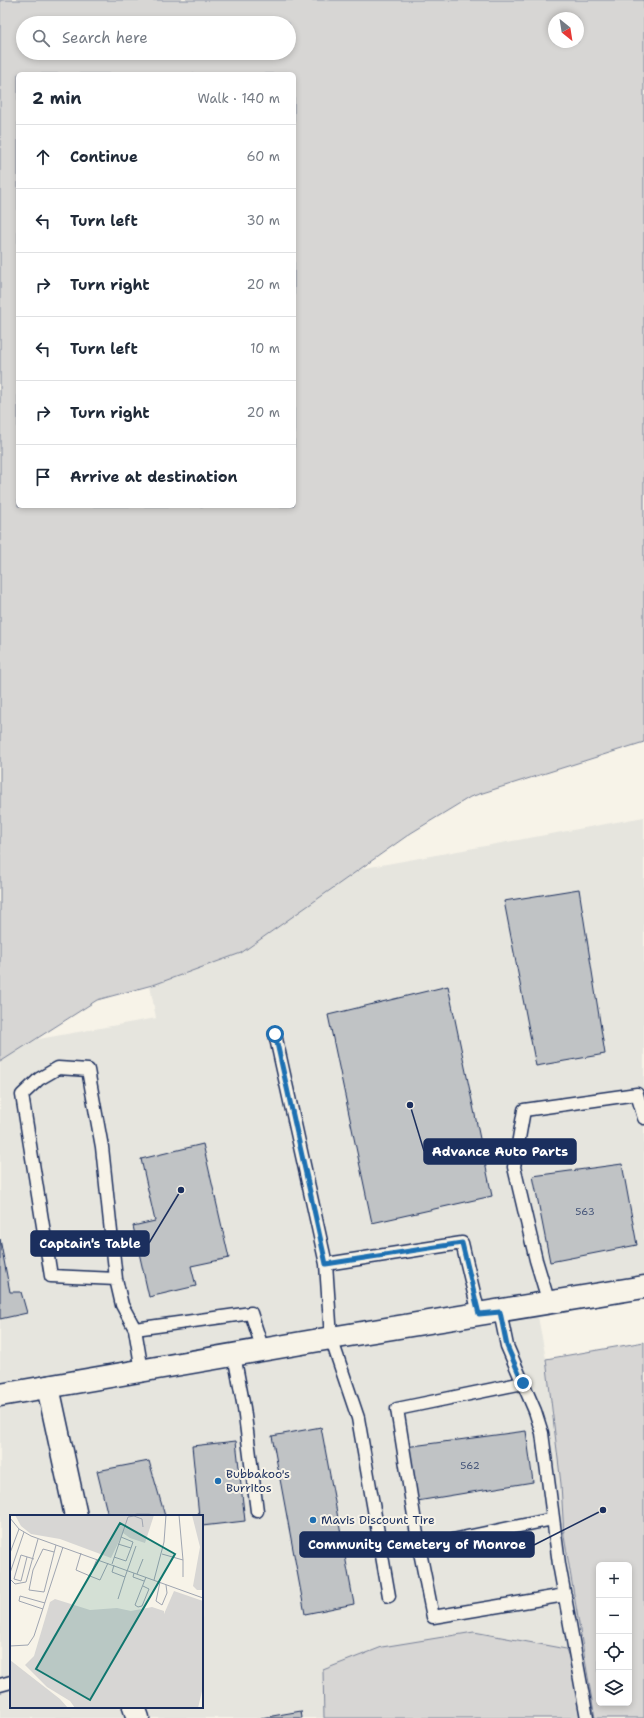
<!DOCTYPE html>
<meta charset="utf-8">
<style>
body{margin:0;font-family:"Shantell Sans",sans-serif;background:#f6f6f7;color:#1f2937}
.controls{position:absolute;right:12px;bottom:12px;display:grid;overflow:hidden;border-radius:6px;box-shadow:0 2px 6px #0003}
.controls button{width:36px;height:36px;display:grid;place-items:center;padding:0;border:0;border-bottom:1px solid #e0e1e3;background:#fff;color:#1f2937;font:20px sans-serif}
.compass{position:absolute;left:548px;top:12px;width:36px;height:36px;border-radius:50%;background:#fff;box-shadow:0 2px 6px #0003;rotate:150deg}
.stop{position:absolute;width:12px;height:12px;margin:-9px;border:3px solid #1f6fb2;border-radius:50%;background:#fff}
.stop.end{background:#1f6fb2;border-color:#fff;box-shadow:0 1px 4px #0008}
.list{margin:0;padding:0;list-style:none}
h2{display:flex;justify-content:space-between;align-items:center;height:52px;margin:0;padding:0 16px;font-size:17px}
h2 small{font-size:13px;font-weight:400;color:#747a83}
.list li{display:grid;grid-template-columns:26px 1fr auto;gap:12px;align-items:center;box-sizing:border-box;height:64px;padding:0 16px;border-top:1px solid #e0e1e3}
.list b{display:block;font-size:15px;white-space:nowrap}
.list em{font-size:13px;font-style:normal;color:#747a83}
.icon{flex:none;width:22px;height:22px;fill:none;stroke:currentColor;stroke-width:2;stroke-linecap:round;stroke-linejoin:round}
.map{position:relative;flex:none;width:644px;height:1718px;overflow:hidden}
.search{position:absolute;background:#fff;box-shadow:0 2px 6px #0003;left:16px;top:16px;width:280px;height:44px;display:flex;align-items:center;gap:10px;box-sizing:border-box;padding:0 14px;border-radius:22px;color:#747a83;font-size:15px}
.panel{position:absolute;background:#fff;box-shadow:0 2px 6px #0003;left:16px;top:72px;width:280px;height:436px;border-radius:6px}
.map>svg:first-child{display:block}
.built{fill:#e6e5de;fill-rule:evenodd}
.green{fill:#d7d6d4;stroke:#798299;fill-rule:evenodd}
.building{fill:#c0c3c5;stroke:#1b2f5e}
.lines{fill:none;stroke-linecap:round;stroke-linejoin:round}
.lane-casing{stroke:#1b2f5e;stroke-width:15}
.street-casing{stroke:#1b2f5e;stroke-width:25}
.primary-casing{stroke:#1b2f5e;stroke-width:25}
.lane{stroke:#f7f3e8;stroke-width:12}
.street{stroke:#f7f3e8;stroke-width:22}
.primary{stroke:#f7f3e8;stroke-width:22}
.route{stroke:#1f6fb2;stroke-width:5}
.poi-dot{fill:#1f6fb2;stroke:#f7f3e8;stroke-width:1.5}
.labels{text-anchor:middle;stroke-width:4;stroke-linejoin:round;paint-order:stroke}
.number-label{font-size:10px;fill:#445478}
.poi-label{font-size:12px;fill:#1b2f5e;stroke:#f7f3e8;text-anchor:start}
.inset-road{fill:none;stroke:#9fa5b1;stroke-width:1}
.view{fill:#0f766e;fill-opacity:0.15;stroke:#0f766e;stroke-width:2}
.inset-edge{fill:none;stroke:#1b2f5e;stroke-width:2}
.leader{fill:none;stroke:#1b2f5e;stroke-width:1.5}
.callout-dot{fill:#1b2f5e;stroke:#f7f3e8;stroke-width:1.5}
.callout{fill:#1b2f5e;stroke:#1b2f5e;stroke-width:1.5}
.callout-label{font-size:13px;text-anchor:middle;font-weight:bold;fill:#fff}
</style>
<div class="map">
<svg width="644" height="1718" viewBox="0 0 644 1718">
<rect width="100%" height="100%" fill="#f7f3e8"/>
<filter id="ink" filterUnits="userSpaceOnUse"><feTurbulence type="fractalNoise" baseFrequency=".025" numOctaves="2"/><feDisplacementMap in="SourceGraphic" scale="8" xChannelSelector="R" yChannelSelector="G"/><feConvolveMatrix kernelMatrix="1 2 1 2 8 2 1 2 1" color-interpolation-filters="sRGB"/></filter>
<g filter="url(#ink)">
<!-- built -->
<path class="built" d="M644,817V1286L536,1306L546,1359L561,1484L564,1536L595,1718H0V1046L156,1018L136,910ZM11,1516H202V1707H11Z"/>
<!-- green -->
<path class="green" d="M0,0H644V742L470,797L411,833L241,953L156,984L97,1000L0,1062ZM554,18H578V42H554ZM23,23H289V53H23ZM18,74H294V506H18Z
M644,1342V1718H595L564,1536L561,1484L546,1359ZM599,1565H629V1703H599Z
M474,1632L566,1649L591,1718H324L323,1670L382,1647Z"/>
<!-- building -->
<path class="building" d="M579,889L605,1054L536,1066L504,901Z
M448,986L492,1196L372,1223L328,1015Z
M203,1144L229,1258L191,1266L196,1286L149,1297L133,1226L155,1221L141,1159Z
M622,1164L637,1245L550,1262L533,1176Z
M0,1239L10,1292H21L27,1313L0,1319Z
M321,1427L354,1604L305,1614L272,1436Z
M526,1431L533,1482L417,1501L405,1447Z
M236,1441L245,1521L202,1526V1516H199L192,1446Z
M149,1461L165,1516H108L97,1471Z
M301,1711L302,1718H261Z"/>
<g class="lines">
<defs>
<path id="lane" d="M275,1034L326,1264
M116,1279L51,1276L22,1095L39,1079L58,1068L88,1070L102,1147L116,1279L122,1305L135,1329L142,1371
M549,1303L536,1260L514,1167L524,1110L637,1094L644,1118
M500,1312L507,1346L535,1411L542,1433L559,1564L587,1718
M135,1329L251,1313L263,1350
M234,1355L244,1408L257,1511
M553,1519L419,1547L433,1617L565,1595
M419,1547L397,1409L523,1383
M389,1596L358,1418L331,1338L326,1264L462,1243L479,1314
M0,1685L11,1682"/>
<path id="street" d="M48,1387L76,1516
M134,1707L138,1718"/>
<path id="primary" d="M0,1395L331,1338L644,1287"/>
</defs>
<!-- lane casing -->
<use href="#lane" class="lane-casing"/>
<!-- street casing -->
<use href="#street" class="street-casing"/>
<!-- primary casing -->
<use href="#primary" class="primary-casing"/>
<!-- lane -->
<use href="#lane" class="lane"/>
<!-- street -->
<use href="#street" class="street"/>
<!-- primary -->
<use href="#primary" class="primary"/>
</g>
</g>
<g class="lines" filter="url(#ink)">
<!-- route -->
<path class="route" d="M275,1034L326,1264L462,1243L479,1314L500,1312L507,1346L523,1383"/>
</g>
<!-- markers -->
<g class="poi-dot">
<circle cx="218" cy="1481" r="4"/>
<circle cx="313" cy="1520" r="4"/>
</g>
<g class="labels">
<!-- number labels -->
<g class="number-label">
<text x="585" y="1215">563</text>
<text x="470" y="1469">562</text>
</g>
<!-- poi labels -->
<g class="poi-label">
<text x="226" y="1478">Bubbakoo's<tspan x="226" dy="14">Burritos</tspan></text>
<text x="321" y="1524">Mavis Discount Tire</text>
</g>
</g>
<!-- overview -->
<g transform="translate(10 1515)">
<rect width="193" height="193" fill="#f7f3e8"/>
<path d="M5,0H144L135,28L120,23L113,18L101,43L50,24L21,19L11,11ZM182,0H193V75H187L183,71L190,32ZM164,76L193,86V172L188,193H65L60,186L37,172L15,150L24,141L40,87L45,84L80,95L107,93L121,96L142,92L154,96V99ZM0,145L50,184L58,193H0Z" fill="#d7d6d4"/>
<path class="inset-road" d="M169,0L173,45M0,3L9,14L21,21L193,83M108,29L121,33L123,27L111,22M44,37L33,34L23,55L19,75L34,77L46,30M0,38L9,14M71,38L66,55L80,61M152,39L173,45V62M17,42L11,66L4,64L11,40L24,44M104,42L116,46L121,33M87,44L80,61L90,65L98,48M102,49L118,2L124,1L132,4L133,12M104,50L102,57L115,62L126,31M0,58L14,17M124,58L123,62L134,66M127,59L133,44M0,64L5,69L16,67L28,24M144,65L154,27L156,0M150,67L146,86L152,90L157,78L156,70M133,71L139,74L132,91L128,92L125,90L136,62M108,84L115,62M33,94L9,86L10,81L35,88M0,131L18,130L24,121L53,32"/>
<path class="view" d="M110,8L165,39L80,185L26,154Z"/>
<rect width="193" height="193" class="inset-edge"/>
</g>
<!-- callouts -->
<path class="leader" d="M410 1105L424 1151M181 1190L149 1243M603 1510L534 1545"/>
<g class="callout-dot">
<circle cx="410" cy="1105" r="4"/>
<circle cx="181" cy="1190" r="4"/>
<circle cx="603" cy="1510" r="4"/>
</g>
<g class="callout">
<rect x="424" y="1139" width="152" height="25" rx="4"/>
<rect x="31" y="1231" width="118" height="25" rx="4"/>
<rect x="300" y="1532" width="234" height="25" rx="4"/>
</g>
<g class="callout-label">
<text x="500" y="1156">Advance Auto Parts</text>
<text x="90" y="1248">Captain's Table</text>
<text x="417" y="1549">Community Cemetery of Monroe</text>
</g>
</svg>
<div class="controls">
<button>+</button>
<button>−</button>
<button><svg class="icon" aria-label="locate" viewBox="0 0 24 24"><circle cx="12" cy="12" r="6"/><path d="M12 2v4M12 18v4M2 12h4M18 12h4"/></svg></button>
<button><svg class="icon" aria-label="layers" viewBox="0 0 24 24"><path d="M12 4l9 5-9 5-9-5zM3 14l9 5 9-5"/></svg></button>
</div>
<svg class="compass" viewBox="-18 -18 36 36"><path d="M0-13l5 13h-10z" fill="#e53935"/><path d="M0 13l5-13h-10z" fill="#747a83"/></svg>
<div class="stop" style="left:275px;top:1034px"></div>
<div class="stop end" style="left:523px;top:1383px"></div>
<div class="search"><svg class="icon" aria-label="search" viewBox="0 0 24 24"><circle cx="10" cy="10" r="6"/><path d="M15 15l6 6"/></svg>Search here</div>
<section class="panel">
<h2>2 min<small>Walk · 140 m</small></h2>
<ul class="list">
<li><svg class="icon" aria-label="ahead" viewBox="0 0 24 24"><path d="M12 20V5M6 11l6-6 6 6"/></svg><div><b>Continue</b></div><em>60 m</em></li>
<li><svg class="icon" aria-label="left" viewBox="0 0 24 24"><path d="M17 20v-9H6M10 6l-5 5 5 5"/></svg><div><b>Turn left</b></div><em>30 m</em></li>
<li><svg class="icon" aria-label="right" viewBox="0 0 24 24"><path d="M7 20v-9h11M14 6l5 5-5 5"/></svg><div><b>Turn right</b></div><em>20 m</em></li>
<li><svg class="icon" aria-label="left" viewBox="0 0 24 24"><path d="M17 20v-9H6M10 6l-5 5 5 5"/></svg><div><b>Turn left</b></div><em>10 m</em></li>
<li><svg class="icon" aria-label="right" viewBox="0 0 24 24"><path d="M7 20v-9h11M14 6l5 5-5 5"/></svg><div><b>Turn right</b></div><em>20 m</em></li>
<li><svg class="icon" aria-label="arrive" viewBox="0 0 24 24"><path d="M6 21V4h12l-3 4 3 4H6"/></svg><div><b>Arrive at destination</b></div></li>
</ul>
</section>
</div>
